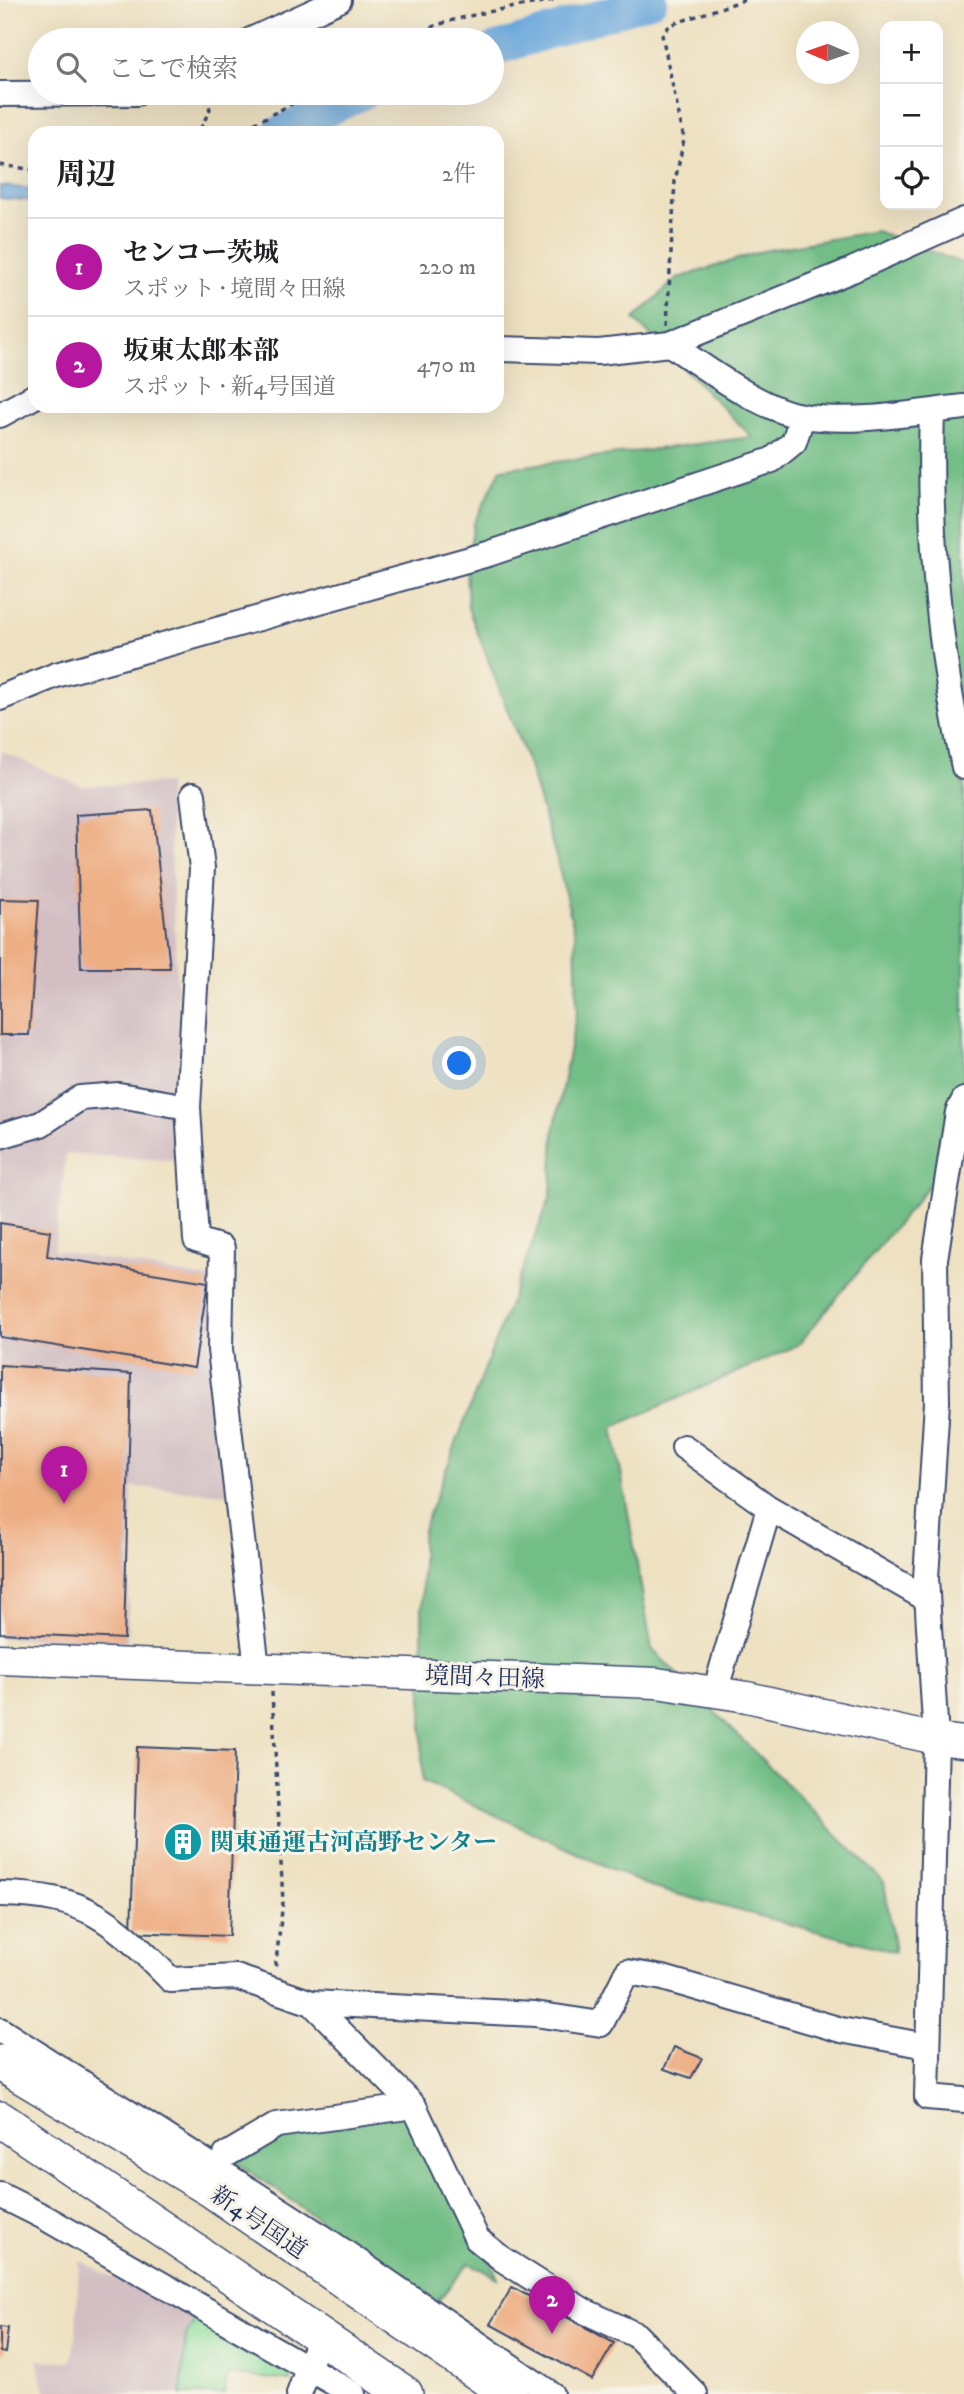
<!DOCTYPE html>
<html lang="ja">
<meta charset="utf-8">
<style>
body{margin:0;font-family:"IM FELL DW Pica","Noto Serif JP",serif;background:#f6f6f6;color:#202124}
.controls{position:absolute;right:21px;top:21px;display:grid;overflow:hidden;border-radius:14px;box-shadow:0 7px 28px #0002}
.controls button{width:63px;height:63px;display:grid;place-items:center;padding:0;border:0;border-bottom:2px solid #e0e0e0;background:#fff;color:#202124;font:35px sans-serif}
.compass{position:absolute;left:796px;top:21px;width:63px;height:63px;border-radius:50%;background:#fff;box-shadow:0 7px 28px #0002;rotate:272deg}
.you{position:absolute;left:460px;top:1064px;width:24px;height:24px;margin:-18px;border:5px solid #fff;border-radius:50%;background:#1a73e8;box-shadow:0 0 0 10px #1a73e833}
.badge{display:grid;place-items:center;width:46px;height:46px;border-radius:50%;background:#b5179e;color:#fff;font-size:23px;font-weight:700}
.pin{position:absolute;translate:-50% -58px;filter:drop-shadow(0 2px 4px #0008)}
.pin::after{content:'';position:absolute;top:37px;width:24px;height:21px;background:inherit;clip-path:polygon(0 0,100% 0,50% 100%)}
.list{margin:0;padding:0;list-style:none}
h2{display:flex;justify-content:space-between;align-items:center;height:91px;margin:0;padding:0 28px;font-size:30px}
h2 small{font-size:23px;font-weight:400;color:#757577}
.list li{display:grid;grid-template-columns:46px 1fr auto;gap:21px;align-items:center;box-sizing:border-box;height:98px;padding:0 28px;border-top:2px solid #e0e0e0}
.list b{display:block;font-size:26px;white-space:nowrap}
.list p{margin:0;font-size:23px;white-space:nowrap;color:#757577}
.list em{font-size:23px;font-style:normal;color:#757577}
.icon{flex:none;width:38px;height:38px;fill:none;stroke:currentColor;stroke-width:2;stroke-linecap:round;stroke-linejoin:round}
.map{position:relative;flex:none;width:964px;height:2394px;overflow:hidden}
.search{position:absolute;background:#fff;box-shadow:0 7px 28px #0002;left:28px;top:28px;width:476px;height:77px;display:flex;align-items:center;gap:18px;box-sizing:border-box;padding:0 24px;border-radius:38px;color:#757577;font-size:26px}
.panel{position:absolute;background:#fff;box-shadow:0 7px 28px #0002;left:28px;top:126px;width:476px;height:287px;border-radius:21px}
.map>svg:first-child{display:block}
.industrial{fill:#d2bec3}
.green{fill:#8edf9f;stroke:#54877e;stroke-width:2}
.forest{fill:#72be86;stroke:#467672;stroke-width:2}
.water{fill:#6aa7dc;stroke:#426b9d;stroke-width:2}
.lines{fill:none;stroke-linecap:round;stroke-linejoin:round}
.river{stroke:#6aa7dc;stroke-width:33}
.building{fill:#eeae84}
.minor-casing{stroke:#3b4a6d;stroke-width:28}
.major-casing{stroke:#3b4a6d;stroke-width:33}
.highway-casing{stroke:#3b4a6d;stroke-width:38}
.path{stroke:#3b4a6d;stroke-width:3.5;stroke-dasharray:5 5;stroke-linecap:butt}
.minor{stroke:#fff;stroke-width:24}
.major{stroke:#fff;stroke-width:30}
.highway{stroke:#fff;stroke-width:35}
.labels{text-anchor:middle;stroke-width:6;stroke-linejoin:round;paint-order:stroke}
.street-label{font-size:24px;fill:#1b2f5e;stroke:#f7f3e8}
.culture-label{font-size:24px;font-weight:bold;fill:#0d838f;stroke:#f7f3e8;text-anchor:start}
</style>
<div class="map">
<svg width="964" height="2394" viewBox="0 0 964 2394">
<rect width="100%" height="100%" fill="#f7f3e8"/>
<filter id="ink" filterUnits="userSpaceOnUse"><feTurbulence type="fractalNoise" baseFrequency=".0143" numOctaves="2"/><feDisplacementMap in="SourceGraphic" scale="14" xChannelSelector="R" yChannelSelector="G"/><feConvolveMatrix kernelMatrix="1 2 1 2 8 2 1 2 1" color-interpolation-filters="sRGB"/></filter>
<filter id="wash" filterUnits="userSpaceOnUse"><feTurbulence type="fractalNoise" baseFrequency=".00686" numOctaves="4" result="noise"/><feDisplacementMap in="SourceGraphic" scale="28" xChannelSelector="R" yChannelSelector="G"/><feGaussianBlur stdDeviation="1.57" result="paint"/><feColorMatrix in="noise" values="0 0 0 0 0 0 0 0 0 0 0 0 0 0 0 0 0 1.4 0 .05"/><feComposite in="paint" operator="in"/></filter>
<g filter="url(#wash)">
<rect width="100%" height="100%" fill="#eee1c1"/>
<!-- industrial -->
<path class="industrial" d="M0,751L82,786L168,783L185,1161L66,1154L54,1250L210,1279L229,1494L132,1487L127,1643L0,1638Z
M79,2260L195,2320L186,2335L181,2394H46L37,2360L71,2361L76,2336Z"/>
<!-- green -->
<path class="green" d="M195,2320L293,2372L291,2381L228,2374L224,2394H181L186,2335Z"/>
<!-- forest -->
<path class="forest" d="M876,231L964,264V1152L949,1161L798,1345L613,1427L652,1649L884,1882L895,1952L650,1887L422,1781V1533L551,1195L554,1131L577,1010L575,934L557,860L529,766L468,608L466,569L474,523L501,469L752,437L634,319L676,279L763,251Z
M414,2106L498,2278L469,2263L437,2302L226,2155L277,2125Z"/>
<!-- water -->
<path class="water" d="M0,186L35,189V201L0,198Z"/>
<g class="lines">
<!-- river -->
<path class="river" d="M492,50L651,0
M279,133L363,93"/>
</g>
<g id="blocks">
<!-- building -->
<path class="building" d="M152,810L170,968H81L76,815Z
M0,899L39,900L29,1035H0Z
M0,1223L50,1231L47,1256L208,1282L194,1368L0,1337Z
M0,1365L131,1374L124,1639L0,1633Z
M137,1747L235,1751L229,1936L131,1932Z
M674,2047L702,2058L691,2078L664,2069Z
M512,2287L614,2343L592,2380L490,2324Z
M0,2327L8,2328L5,2353L0,2352Z"/>
</g>
</g>
<g filter="url(#ink)">
<use href="#blocks" fill-opacity="0" stroke="#3b4a6d" stroke-width="2"/>
<g class="lines">
<defs>
<path id="minor" d="M251,40L339,0
M0,94L137,93
M670,344C703,366 763,411 802,416C855,424 912,413 964,407
M497,349L599,352L670,344L852,270L964,220
M932,411C928,529 939,651 964,767
M0,415L35,396
M0,698L56,675L488,554L772,460L794,442L802,417
M193,795L202,868L188,1107L196,1240L222,1248L220,1350L257,1668
M964,1100L958,1112L935,1259L937,1402L926,1578L936,1739L927,2097L964,2100
M0,1136L41,1124L80,1098L119,1095L188,1107
M684,1447L769,1508
M715,1692L769,1508L927,1599
M0,1894C87,1895 112,1920 171,1980L236,1977L312,2003L535,2014L601,2024L627,1972L663,1978L841,2030L927,2046
M312,2003L414,2106L477,2239L502,2259L584,2311L636,2335L695,2394
M0,2030L321,2236L551,2394
M226,2155L277,2125L414,2106
M0,2195L44,2217L353,2394
M299,2394L314,2352"/>
<path id="major" d="M0,1659L657,1683L747,1697L936,1739L964,1742"/>
<path id="highway" d="M0,2063L212,2190L509,2394
M0,2119L405,2394"/>
</defs>
<!-- minor casing -->
<use href="#minor" class="minor-casing"/>
<!-- major casing -->
<use href="#major" class="major-casing"/>
<!-- highway casing -->
<use href="#highway" class="highway-casing"/>
<!-- path -->
<path class="path" d="M404,40C447,15 505,10 553,0
M191,133L201,128L210,109L204,93
M236,133L313,93
M0,165L35,170
M667,325L675,181L684,139L662,35L670,25L744,0
M272,1692L283,1902L275,1970"/>
<!-- minor -->
<use href="#minor" class="minor"/>
<!-- major -->
<use href="#major" class="major"/>
<!-- highway -->
<use href="#highway" class="highway"/>
</g>
</g>
<!-- icons -->
<defs>
<symbol id="building-disc" viewBox="-11 -11 22 22"><circle r="9.5" fill="#0f9aa8" stroke="#f7f3e8"/><path d="M-4-6H4V6H1V3H-1V6H-4ZM-2.5-4.3h1.7v1.8h-1.7ZM.8-4.3h1.7v1.8H.8ZM-2.5-1h1.7V.8h-1.7ZM.8-1h1.7V.8H.8Z" fill="#fff"/></symbol>
</defs>
<g fill-rule="evenodd">
<use href="#building-disc" x="161" y="1820" width="44" height="44"/>
</g>
<g class="labels">
<!-- street labels -->
<g class="street-label">
<text transform="translate(485 1677) rotate(2)" y="8">境間々田線</text>
<text transform="translate(259 2222) rotate(34)" y="8">新4号国道</text>
</g>
<!-- culture labels -->
<g class="culture-label">
<text x="210" y="1850">関東通運古河高野センター</text>
</g>
</g>
</svg>
<div class="controls">
<button>+</button>
<button>−</button>
<button><svg class="icon" aria-label="locate" viewBox="0 0 24 24"><circle cx="12" cy="12" r="6"/><path d="M12 2v4M12 18v4M2 12h4M18 12h4"/></svg></button>
</div>
<svg class="compass" viewBox="-18 -18 36 36"><path d="M0-13l5 13h-10z" fill="#e53935"/><path d="M0 13l5-13h-10z" fill="#757577"/></svg>
<div class="you"></div>
<div class="pin badge" style="left:64px;top:1504px">1</div>
<div class="pin badge" style="left:552px;top:2334px">2</div>
<div class="search"><svg class="icon" aria-label="search" viewBox="0 0 24 24"><circle cx="10" cy="10" r="6"/><path d="M15 15l6 6"/></svg>ここで検索</div>
<section class="panel">
<h2>周辺<small>2件</small></h2>
<ul class="list">
<li><span class="badge">1</span><div><b>センコー茨城</b><p>スポット · 境間々田線</p></div><em>220 m</em></li>
<li><span class="badge">2</span><div><b>坂東太郎本部</b><p>スポット · 新4号国道</p></div><em>470 m</em></li>
</ul>
</section>
</div>
